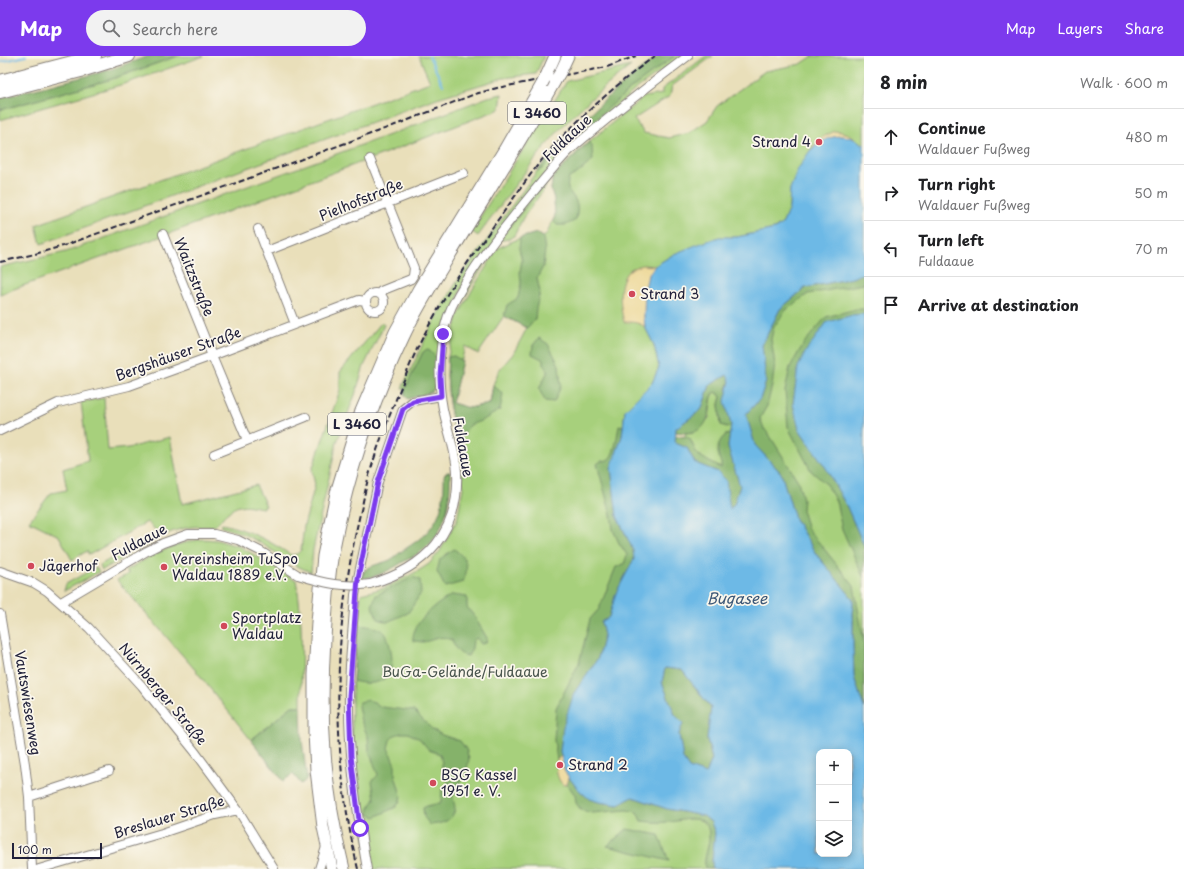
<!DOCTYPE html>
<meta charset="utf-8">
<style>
body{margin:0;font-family:"Playpen Sans",sans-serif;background:#f2f2f2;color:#202124}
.controls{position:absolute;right:12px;bottom:12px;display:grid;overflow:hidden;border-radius:8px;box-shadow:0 2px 10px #0003}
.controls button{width:36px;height:36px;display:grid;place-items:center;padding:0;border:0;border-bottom:1px solid #e0e0e0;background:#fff;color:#202124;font:20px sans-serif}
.scale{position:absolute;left:12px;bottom:10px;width:90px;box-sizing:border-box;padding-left:4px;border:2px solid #22223b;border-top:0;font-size:11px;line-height:14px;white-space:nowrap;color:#22223b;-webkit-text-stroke:3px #fbf7ec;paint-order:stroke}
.stop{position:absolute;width:12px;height:12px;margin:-9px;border:3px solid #7c3aed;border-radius:50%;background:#fff}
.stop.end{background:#7c3aed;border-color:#fff;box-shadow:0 1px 4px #0008}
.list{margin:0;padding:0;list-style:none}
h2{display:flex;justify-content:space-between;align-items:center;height:52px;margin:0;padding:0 16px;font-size:17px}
h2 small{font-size:13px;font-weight:400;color:#757577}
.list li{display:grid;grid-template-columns:26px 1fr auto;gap:12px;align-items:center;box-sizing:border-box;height:56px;padding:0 16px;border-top:1px solid #e0e0e0}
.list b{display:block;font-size:15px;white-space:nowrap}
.list p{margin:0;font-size:13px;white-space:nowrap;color:#757577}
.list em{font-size:13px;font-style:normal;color:#757577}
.icon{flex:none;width:22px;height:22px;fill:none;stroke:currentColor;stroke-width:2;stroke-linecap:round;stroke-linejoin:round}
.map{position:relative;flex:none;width:864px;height:813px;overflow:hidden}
header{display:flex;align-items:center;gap:24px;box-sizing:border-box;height:56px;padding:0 20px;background:#7c3aed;color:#fff}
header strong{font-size:19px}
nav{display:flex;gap:22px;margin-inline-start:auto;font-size:14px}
.search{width:280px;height:36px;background:#f2f2f2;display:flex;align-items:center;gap:10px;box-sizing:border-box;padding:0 14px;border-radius:22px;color:#757577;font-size:15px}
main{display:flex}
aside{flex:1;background:#fff}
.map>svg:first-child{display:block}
.green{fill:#a7d07b;stroke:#64795b;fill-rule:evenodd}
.forest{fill:#85b26b;stroke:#546a53}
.sand{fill:#eeda9e;stroke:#887e6c}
.water{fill:#6db9e6;stroke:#486e90;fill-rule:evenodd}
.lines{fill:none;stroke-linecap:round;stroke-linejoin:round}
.stream{stroke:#6db9e6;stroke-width:2}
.minor-casing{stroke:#86807a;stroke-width:10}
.major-casing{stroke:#86807a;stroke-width:13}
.highway-casing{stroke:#86807a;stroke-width:14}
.minor{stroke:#fff;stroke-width:8}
.major{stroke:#fff;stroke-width:11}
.highway{stroke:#fff;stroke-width:12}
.rail{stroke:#22223b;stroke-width:2;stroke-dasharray:6 3;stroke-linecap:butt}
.minor-bridge-casing{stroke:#86807a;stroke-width:10;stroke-linecap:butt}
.major-bridge-casing{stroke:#86807a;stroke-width:13;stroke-linecap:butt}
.minor-bridge{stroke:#fff;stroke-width:8}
.major-bridge{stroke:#fff;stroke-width:11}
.route{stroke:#7c3aed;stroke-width:5}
.poi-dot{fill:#d1495b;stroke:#fbf7ec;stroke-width:1.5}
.labels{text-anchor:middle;stroke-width:3.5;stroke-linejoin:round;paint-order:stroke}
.shield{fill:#fbf7ec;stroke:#636270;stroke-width:1}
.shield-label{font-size:13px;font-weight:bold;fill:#22223b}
.street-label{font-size:14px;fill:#22223b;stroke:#fbf7ec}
.poi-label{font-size:14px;fill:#22223b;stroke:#fbf7ec;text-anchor:start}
.park-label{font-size:14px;fill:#4a564e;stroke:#fbf7ec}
.water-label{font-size:15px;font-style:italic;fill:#3c5777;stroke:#fbf7ec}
</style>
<header>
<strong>Map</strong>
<div class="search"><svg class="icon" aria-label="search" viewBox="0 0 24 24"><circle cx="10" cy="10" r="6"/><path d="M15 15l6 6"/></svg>Search here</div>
<nav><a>Map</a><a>Layers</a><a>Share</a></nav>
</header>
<main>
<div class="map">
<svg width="864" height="813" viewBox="0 0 864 813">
<rect width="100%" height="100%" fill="#fbf7ec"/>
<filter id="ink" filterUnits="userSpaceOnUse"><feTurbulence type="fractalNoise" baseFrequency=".025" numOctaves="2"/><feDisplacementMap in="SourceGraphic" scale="8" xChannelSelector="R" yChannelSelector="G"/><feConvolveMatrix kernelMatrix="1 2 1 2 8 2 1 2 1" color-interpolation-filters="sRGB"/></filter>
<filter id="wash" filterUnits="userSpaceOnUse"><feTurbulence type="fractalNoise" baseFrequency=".012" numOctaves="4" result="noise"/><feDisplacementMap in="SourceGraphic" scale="16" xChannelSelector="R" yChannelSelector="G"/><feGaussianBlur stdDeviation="0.9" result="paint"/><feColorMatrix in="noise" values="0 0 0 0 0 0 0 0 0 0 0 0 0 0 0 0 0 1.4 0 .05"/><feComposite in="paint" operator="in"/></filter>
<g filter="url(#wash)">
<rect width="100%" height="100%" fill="#e9dfba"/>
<!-- green -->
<path class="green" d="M178,0H204L127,27L0,64V54L112,23Z
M419,0H544L536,18L503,22L437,42L41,188L36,169L430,26Z
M675,0H682L636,33L594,69L464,224L438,303L423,296L405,333L402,332L430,273L456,227L537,115L542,113L564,91L591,66L634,30Z
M706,0H713L672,30L670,40L634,63L644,77L669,82L689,77L707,65L717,50L765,15L801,8L813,0H864V89L854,82L790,133L789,152L783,167L774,173L737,181H719L674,198L655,210L645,271L654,289L659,311L652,327L625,354L622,380L633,494V741L711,766L713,813H371C360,757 350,698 352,641C353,607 358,572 361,538L384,532L418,515L429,508L440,495L457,464L463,432L461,407L449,347L447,319L448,301L458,260L475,229L498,192L520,182L537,177L543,181L546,179L555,160L554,143L551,133L553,121L580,93L644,41L662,38V33ZM504,260L527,272L513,298L499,314L493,329L490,347L469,352L452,347L465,290L478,298Z
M631,10C606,29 582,50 560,73C530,107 505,144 478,180L471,175L567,25Z
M502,38L500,53L378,100L168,178L0,238V211L66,196L397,76L488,41Z
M545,127V132L523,162L514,180L509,183L503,184L500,183Z
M497,189L472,228L454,261L451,277L449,268L455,252L494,190Z
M864,217V258L853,259L793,348L864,490V652L755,389L770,272L805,232L852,222Z
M382,266L384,269L364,310L355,339L337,386L313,494L311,516C291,509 279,498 262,488C249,480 236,475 221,471L222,468C249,474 268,484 291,499L297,498L301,494L304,470L315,429L312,414L340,334V316Z
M715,336L718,337L721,341L719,348L721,369L731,372L730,378L725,379L719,401L722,408L721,412C714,410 700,403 696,396C692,391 691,383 685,381V377L695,376L709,362L712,341Z
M104,342L108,394L128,392L170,381L182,448L256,429L266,450L262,452C244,448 237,447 223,461C221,464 218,468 214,470C209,471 193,470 186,472C168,475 152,485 136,495V492L159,477L147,466L89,499L87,495L72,504L59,480L29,465L51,437L67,434L63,413L88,405L81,346Z
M203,483L217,484L241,491L296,524C304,565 301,608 301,650H292L251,684L197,616L117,524L130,517L125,515C151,500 173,487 203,483Z
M124,495L129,499L102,514L100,509Z
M96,511L99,516L64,535L66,528Z"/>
<!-- forest -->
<path class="forest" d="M149,0H178L112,23L0,54V42L106,15Z
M659,0H675L634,30L564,91L542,113L537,115C573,72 613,33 659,0Z
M589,86L592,91L593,104L578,117L569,122C564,136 573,136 577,148C578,153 577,158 576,164L566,169H557L553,165L555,160L554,143L551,133L553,121Z
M537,177L543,181L545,194L543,211L537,222L540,236L536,253L535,263L527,272L504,260L507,249L518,242L521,227L520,215L522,204L519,193L520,182Z
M864,217V228L808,238L786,254L774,271L771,283L775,308L772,330L767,350L760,362L763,371L770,380L798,425L803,443L802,454L808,473L854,530L864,586V652L863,651L854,621L853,590V543L816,498L795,463L781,417L755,389L746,358L760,343L766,325L762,289L780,253L805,232L852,222Z
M856,253H864V258L853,259L798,311L793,348L799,373L826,412L847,451L864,490V523L842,473L836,445L825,427L811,415L788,371L785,335L790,311L804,287L826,261Z
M539,282L548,288L559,309L561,330L554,346L545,345L539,333L548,315L542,303L532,298L533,289Z
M427,293C431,296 434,298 436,302C440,308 439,330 432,335C426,339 416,340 408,343L405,340V333L423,296Z
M454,300L462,305L452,347L469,352L490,348L493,329L503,338L500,354L483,364L470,369L460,382L456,384C450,355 446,331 448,301Z
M727,319L730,324L727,334L731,372L721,369L719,348L721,341L718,337L715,336C711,341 711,345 710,351C707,374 697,379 675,376L676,372L701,354L710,329Z
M619,369L623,370L622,380L611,412L617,460L633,494L634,503L616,537L609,561L601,566L604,579L598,602L574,637L560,695L561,700L557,704L554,684L556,652L579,607L590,563L599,553L616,511L624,508L627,499L619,487L613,474L611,459L597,408L601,405C604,405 608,405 610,402C615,396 618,377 619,369Z
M730,378L728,391L740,430L734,448L730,453L718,416L695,407L687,392L675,387V380L687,381L690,383L697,398L708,405L721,412C722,407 720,406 719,402C716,392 719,380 730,378Z
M447,416H450C451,442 447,469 429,489C422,496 412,501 403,506C389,515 377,521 360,523C363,509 379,509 390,504C395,501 400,496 405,493C437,473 445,456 444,419Z
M454,493C468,503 469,511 463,526L445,531L437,516L440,503Z
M413,521L420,524L421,537L408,557L387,566L378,563L372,550L376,539Z
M452,539L467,541V551L474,560L487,582L486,587L481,588L477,582L473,584L472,592L468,600C458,598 456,594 452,584C440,578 436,584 423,586C420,586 417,585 413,585C411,566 438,547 452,539Z
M358,569C366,570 379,570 385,577C388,581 390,590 391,595C396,623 379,632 353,625Z
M665,612L682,614L711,652L707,683L712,703L706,718L689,712L683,703L679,678L683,667L675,659L662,626Z
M368,644L374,646L381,651L414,655L432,673L442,679L460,685L466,693L469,703L467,713L458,730L457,736L453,739C452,744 455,747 455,752C454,765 441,768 430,769L424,761L423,752L427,750L440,747L441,745L442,733L449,727C439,716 444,710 440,698L429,694L420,683L408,677H401L395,679L390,684L388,692L395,709V719L401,739L400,745L396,751L375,761L368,758L369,752L375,743L372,725L378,719L369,695L368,681L361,665L358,650L360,646Z
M292,650H301L302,684L307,723L301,728L293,718L283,725L251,684Z
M569,721L577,732L589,743L599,746L618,749L633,741L667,753L704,760L711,766L715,777L712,806L713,813H705C703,801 710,790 709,779C708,755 683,765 669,766C659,767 650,766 641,765L637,756L627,754L592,757L581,754L576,747L575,739L567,728Z
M627,773L659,779L669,805L607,790Z"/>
<!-- sand -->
<path class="sand" d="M835,75C842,76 849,77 854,82C837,77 822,84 809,96L819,83Z
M643,209L655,210L648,219L644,260L645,271C638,266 632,266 624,266C620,252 616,223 631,213C635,211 639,210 643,209Z
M561,700L565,716L569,721L567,728L563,729C556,722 556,713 557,704Z"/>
<!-- water -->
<path class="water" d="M839,80C849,80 856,83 864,89V217L852,222L805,232L780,253L762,289L766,325L760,343L746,358L755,389L781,417L795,463L816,498L853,543V590L854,621L864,652V813H713L712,806L715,777L711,766L704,760L667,753L633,741L618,749L599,746L589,743L577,732L565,716L560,695L563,671L574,637L598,602L604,579L601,566L609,561L616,537L634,503L633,494L617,460L611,412L622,380L625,354L652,327L659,311L654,289L645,271L644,260L645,233L648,219L655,210L674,198L696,189L719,181H737L775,173L783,167L789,152L790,133L798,113L809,96L817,88L829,82ZM727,319L730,325L725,345L731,369L728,391L740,430L734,448L730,453L726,424L718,416L695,407L687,392L675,387L676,372L701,354L710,329ZM665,612L682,614L711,652L707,683L712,703L706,718L689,712L683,703L679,678L683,667L675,659L662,626ZM819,696H849V798H819Z
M864,258V490L847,451L826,412L799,373L793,348L798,311L806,295L827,266L853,259Z"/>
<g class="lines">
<!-- stream -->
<path class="stream" d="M429,0L443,29
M0,6L26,0"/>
</g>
</g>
<g filter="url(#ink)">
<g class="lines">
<defs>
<path id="minor" d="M370,103L414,212L413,220L411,223L381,235L380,238
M258,173L295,268
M163,178L212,300L247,384
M267,195L464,117
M366 246a9 9 0 1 1 18 0a9 9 0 1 1-18 0Z
M0,375L58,347L129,330L212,300L359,244L366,245
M214,398L306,361
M0,515L34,527L47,535L89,572L142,630L196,697L238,754L274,813
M370,528C426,512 460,476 457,416C456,396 447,373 443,353C437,322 438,279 452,250C467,220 491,188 513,161C530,140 548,117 567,97C579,85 593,75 606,64C633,42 660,21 688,0
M61,546L147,495L163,487L188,478H214L238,484L260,495L298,519
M0,558L25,708L29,741L32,813
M29,741L109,715
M39,813L162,777L215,759L238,754
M319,813L326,791
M367,813C357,756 348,698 349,640C349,606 353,572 355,539L358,522L378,426L403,353L413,345L441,340"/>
<path id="major" d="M561,15L568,0
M547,18L555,0
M332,813L323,771L316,714L314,677V619L317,566L323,500L336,437L361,355L395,276L418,234L504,94L542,28
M344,813C324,734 320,662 325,582C327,554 328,525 333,497C347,423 371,349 404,280C417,252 434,226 450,199C485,141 522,84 555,25"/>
<path id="highway" d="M0,25L95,0
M0,36L81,15L129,0"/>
</defs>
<!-- minor casing -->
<use href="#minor" class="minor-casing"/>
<!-- major casing -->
<use href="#major" class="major-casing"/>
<!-- highway casing -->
<use href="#highway" class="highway-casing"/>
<!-- minor -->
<use href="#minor" class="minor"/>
<!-- major -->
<use href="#major" class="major"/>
<!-- highway -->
<use href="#highway" class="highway"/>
<!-- rail -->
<path class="rail" d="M0,206L35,198L63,190L398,68L475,38L497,32L607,11L636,0
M358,813C330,697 333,573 360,458C364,443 366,428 371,413C379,386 390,358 401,331C407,317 412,303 419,289C441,244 470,202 500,161C517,138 533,113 552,92C583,58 618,27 655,0"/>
<defs>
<path id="minor-bridge" d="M298,519C323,527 345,532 370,528"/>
<path id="major-bridge" d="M555,25L561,15
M542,28L547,18"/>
</defs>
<!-- minor-bridge casing -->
<use href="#minor-bridge" class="minor-bridge-casing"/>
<!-- major-bridge casing -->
<use href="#major-bridge" class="major-bridge-casing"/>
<!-- minor-bridge -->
<use href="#minor-bridge" class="minor-bridge"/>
<!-- major-bridge -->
<use href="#major-bridge" class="major-bridge"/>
</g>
</g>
<g class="lines" filter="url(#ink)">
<!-- route -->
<path class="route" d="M360,772L351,700L349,640L358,522L378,426L403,353L413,345L441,340L440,321L443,278"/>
</g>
<!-- markers -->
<g class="poi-dot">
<circle cx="819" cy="86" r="4"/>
<circle cx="632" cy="238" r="4"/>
<circle cx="31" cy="510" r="4"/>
<circle cx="164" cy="511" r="4"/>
<circle cx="224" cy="570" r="4"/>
<circle cx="560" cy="709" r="4"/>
<circle cx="433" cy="727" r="4"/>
</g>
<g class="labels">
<!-- shield labels -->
<g class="shield">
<rect x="508" y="46" width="58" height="22" rx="3"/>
<rect x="328" y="357" width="58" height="22" rx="3"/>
</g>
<g class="shield-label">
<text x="537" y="62">L 3460</text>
<text x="357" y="373">L 3460</text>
</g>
<!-- street labels -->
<g class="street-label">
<text transform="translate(567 82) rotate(-43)" y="5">Fuldaaue</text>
<text transform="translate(361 144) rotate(-22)" y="5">Pielhofstraße</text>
<text transform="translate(194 221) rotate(68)" y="5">Waitzstraße</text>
<text transform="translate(178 298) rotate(-20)" y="5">Bergshäuser Straße</text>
<text transform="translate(463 391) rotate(80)" y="5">Fuldaaue</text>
<text transform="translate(139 486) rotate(-28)" y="5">Fuldaaue</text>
<text transform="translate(163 638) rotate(50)" y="5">Nürnberger Straße</text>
<text transform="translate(28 647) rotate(81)" y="5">Vautswiesenweg</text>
<text transform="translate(169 761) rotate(-17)" y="5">Breslauer Straße</text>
</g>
<!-- poi labels -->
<g class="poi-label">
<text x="811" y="91" text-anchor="end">Strand 4</text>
<text x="640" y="243">Strand 3</text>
<text x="172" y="508">Vereinsheim TuSpo<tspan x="172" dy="16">Waldau 1889 e.V.</tspan></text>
<text x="39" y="515">Jägerhof</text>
<text x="232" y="567">Sportplatz<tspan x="232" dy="16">Waldau</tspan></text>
<text x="568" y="714">Strand 2</text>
<text x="441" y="724">BSG Kassel<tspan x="441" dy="16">1951 e. V.</tspan></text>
</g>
<!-- park labels -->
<g class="park-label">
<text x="465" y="621">BuGa-Gelände/Fuldaaue</text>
</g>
<!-- water labels -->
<g class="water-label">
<text x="737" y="548">Bugasee</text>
</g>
</g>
</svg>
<div class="controls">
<button>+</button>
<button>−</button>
<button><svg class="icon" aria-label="layers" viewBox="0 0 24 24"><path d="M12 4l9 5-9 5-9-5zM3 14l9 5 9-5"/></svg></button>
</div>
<div class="scale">100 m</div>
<div class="stop" style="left:360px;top:772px"></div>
<div class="stop end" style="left:443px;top:278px"></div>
</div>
<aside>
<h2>8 min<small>Walk · 600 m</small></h2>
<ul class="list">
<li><svg class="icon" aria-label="ahead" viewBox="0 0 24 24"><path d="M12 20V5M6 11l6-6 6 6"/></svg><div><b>Continue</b><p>Waldauer Fußweg</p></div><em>480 m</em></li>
<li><svg class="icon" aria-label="right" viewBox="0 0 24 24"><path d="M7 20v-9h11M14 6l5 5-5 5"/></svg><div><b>Turn right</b><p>Waldauer Fußweg</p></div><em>50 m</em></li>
<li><svg class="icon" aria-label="left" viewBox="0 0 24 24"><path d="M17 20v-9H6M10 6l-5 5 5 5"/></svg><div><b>Turn left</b><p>Fuldaaue</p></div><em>70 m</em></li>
<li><svg class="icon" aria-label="arrive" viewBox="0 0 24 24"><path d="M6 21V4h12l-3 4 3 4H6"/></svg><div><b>Arrive at destination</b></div></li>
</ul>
</aside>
</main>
